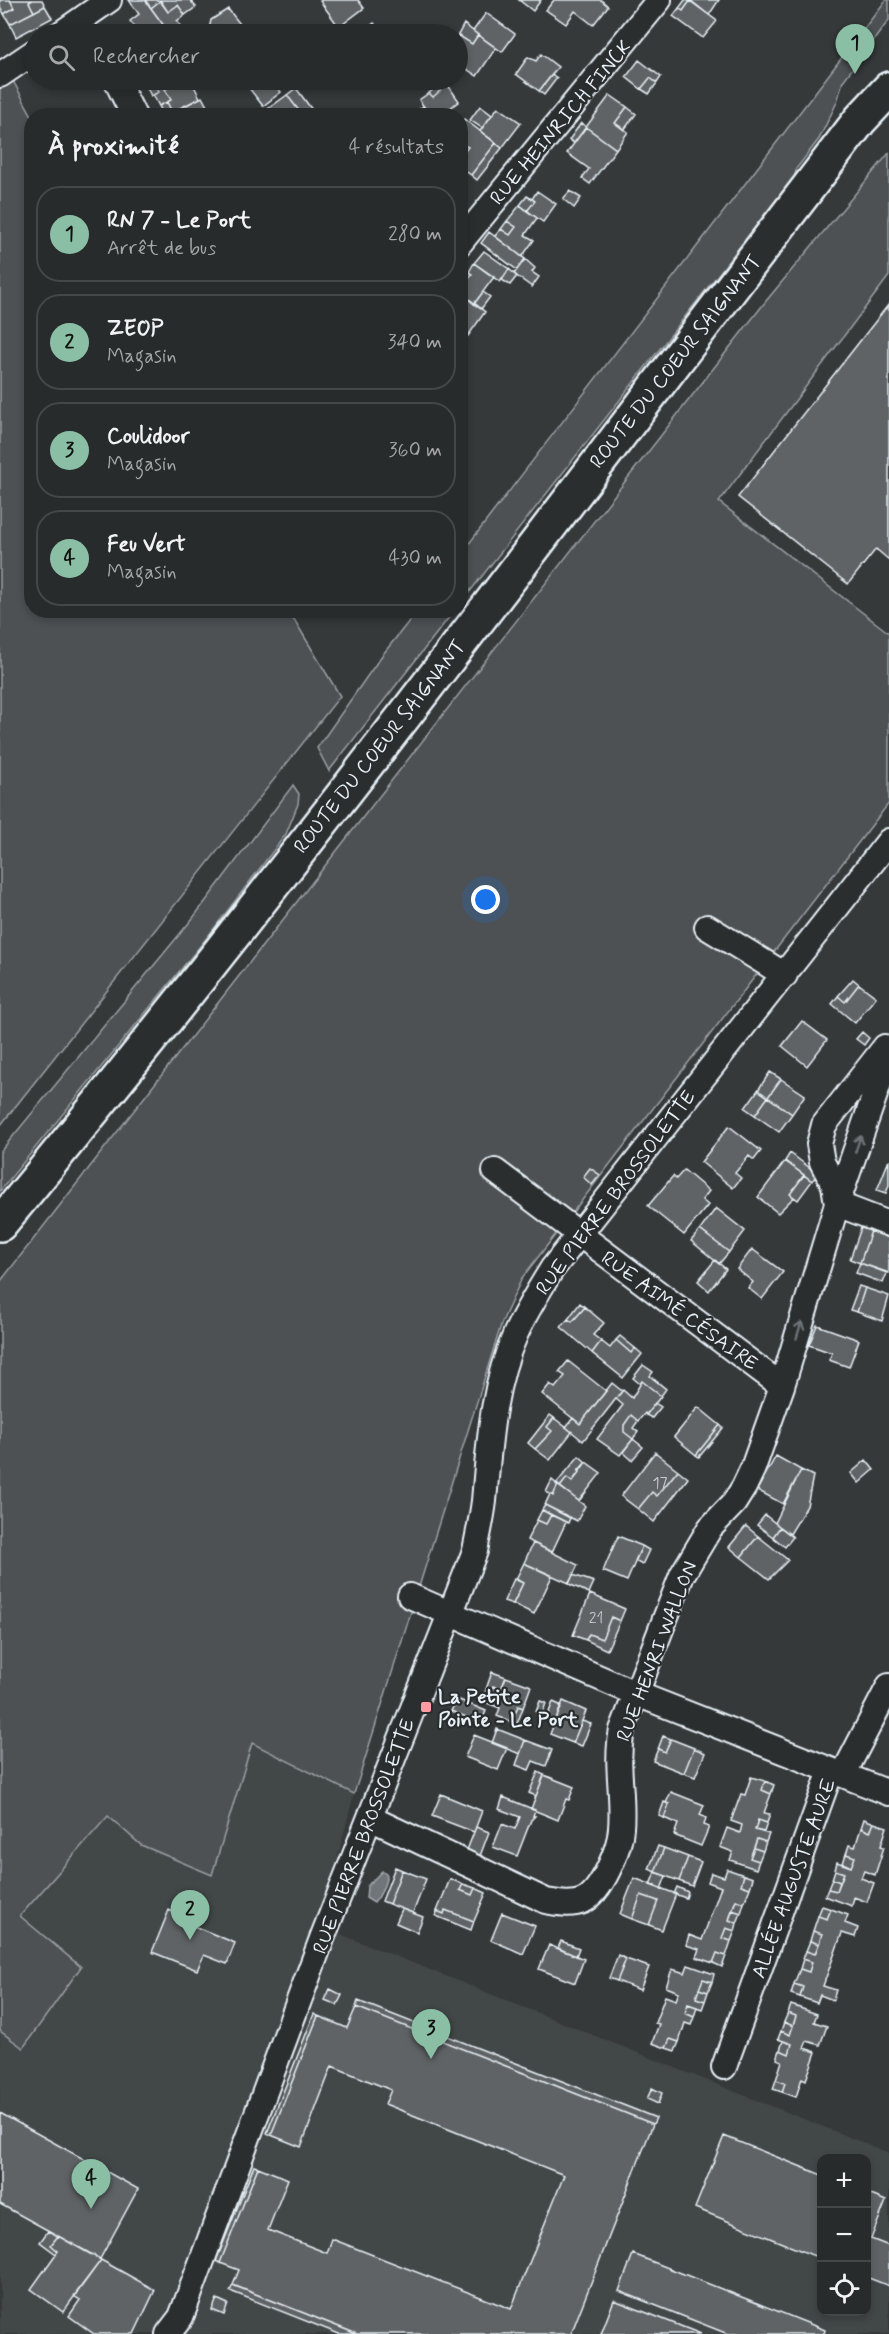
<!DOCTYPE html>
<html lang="fr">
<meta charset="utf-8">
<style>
body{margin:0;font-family:Mynerve,sans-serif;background:#343738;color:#f1f3f6}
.controls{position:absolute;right:18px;bottom:18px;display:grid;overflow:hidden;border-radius:12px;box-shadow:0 3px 9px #0003}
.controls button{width:54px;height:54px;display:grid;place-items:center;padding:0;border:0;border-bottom:2px solid #444748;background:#282b2c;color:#f1f3f6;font:30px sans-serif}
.you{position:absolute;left:486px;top:900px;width:21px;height:21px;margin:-15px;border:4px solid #fff;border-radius:50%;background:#1a73e8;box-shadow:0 0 0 9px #1a73e833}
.badge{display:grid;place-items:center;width:39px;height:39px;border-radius:50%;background:#8abfa5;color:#111;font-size:20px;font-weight:700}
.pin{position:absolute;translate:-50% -50px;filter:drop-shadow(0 2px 3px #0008)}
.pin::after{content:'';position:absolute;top:32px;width:21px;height:18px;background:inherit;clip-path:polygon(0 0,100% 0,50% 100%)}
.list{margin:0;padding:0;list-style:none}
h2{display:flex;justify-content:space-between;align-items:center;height:78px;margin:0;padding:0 24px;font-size:26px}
h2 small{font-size:20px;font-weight:400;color:#a5a7a9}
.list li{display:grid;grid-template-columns:39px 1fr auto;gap:18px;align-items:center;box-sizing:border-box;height:96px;margin:0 12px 12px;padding:0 12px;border:2px solid #444748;border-radius:24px}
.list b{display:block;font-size:22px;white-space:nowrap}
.list p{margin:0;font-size:20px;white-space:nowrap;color:#a5a7a9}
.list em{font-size:20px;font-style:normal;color:#a5a7a9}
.icon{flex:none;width:33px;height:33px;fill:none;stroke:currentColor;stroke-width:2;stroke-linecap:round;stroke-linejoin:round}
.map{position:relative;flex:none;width:889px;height:2334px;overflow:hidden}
.search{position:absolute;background:#282b2c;box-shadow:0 3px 9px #0003;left:24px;top:24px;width:444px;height:66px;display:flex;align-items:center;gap:15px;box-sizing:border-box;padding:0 21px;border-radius:33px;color:#a5a7a9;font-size:22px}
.panel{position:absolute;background:#282b2c;box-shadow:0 3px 9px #0003;left:24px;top:108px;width:444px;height:510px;border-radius:24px}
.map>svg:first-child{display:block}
.built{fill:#424647;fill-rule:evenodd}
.green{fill:#4d5152;stroke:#9aa1a5;stroke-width:1.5}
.water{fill:#707579;stroke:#a0a7ac;stroke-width:1.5}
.building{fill:#5f6365;stroke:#e8f1f8;stroke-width:1.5}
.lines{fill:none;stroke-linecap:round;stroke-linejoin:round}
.minor-casing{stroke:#e8f1f8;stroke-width:28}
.primary-casing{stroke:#e8f1f8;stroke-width:38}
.minor{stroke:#2a2d2e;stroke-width:24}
.primary{stroke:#2a2d2e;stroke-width:33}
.oneway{stroke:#6c7275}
.poi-dot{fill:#ff9aa2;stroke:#2a2d2e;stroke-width:2}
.labels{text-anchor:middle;stroke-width:4.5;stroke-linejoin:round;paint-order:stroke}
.number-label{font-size:16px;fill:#c6ced3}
.street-label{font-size:20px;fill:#e8f1f8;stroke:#2a2d2e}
.poi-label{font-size:20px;font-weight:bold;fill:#e8f1f8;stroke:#2a2d2e;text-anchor:start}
</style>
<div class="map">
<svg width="889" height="2334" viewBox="0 0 889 2334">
<rect width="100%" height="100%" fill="#35393a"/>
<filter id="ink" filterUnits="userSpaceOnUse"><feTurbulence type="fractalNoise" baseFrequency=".0167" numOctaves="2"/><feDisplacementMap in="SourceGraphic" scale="12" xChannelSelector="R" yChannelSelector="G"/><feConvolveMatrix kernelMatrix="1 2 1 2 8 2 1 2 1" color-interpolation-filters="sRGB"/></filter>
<g filter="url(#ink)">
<!-- built -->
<path class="built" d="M252,1743L354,1794L320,1926L889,2153V2334H0V2031L22,2047L81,1967L20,1916L108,1816L141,1845L212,1875ZM822,2158H866V2312H822Z"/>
<!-- green -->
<path class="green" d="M886,0H889V20L843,81L837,102L819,139L796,169L795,176L461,603V554Z
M11,77L32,116V610L289,611L340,696L0,1126V85Z
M889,153V276L719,502L889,633V803L522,1278L502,1322L354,1794L252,1743L212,1875L141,1845L108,1816L20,1916L81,1967L23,2048L0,2031V1282L766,301Z
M417,611H454L329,771L317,748L380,658Z
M293,785L299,794L298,804L286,834L209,935L0,1191V1152L193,918Z"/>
<!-- water -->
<path class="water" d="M382,1871L387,1875C385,1885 381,1895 374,1903L366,1898L367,1886Z"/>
<!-- building -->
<path class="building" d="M0,0H10L14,8L4,14L0,6Z
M10,0H33L29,2L34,12L10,24L4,14L14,8Z
M33,0H42L45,6L34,12L29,2Z
M129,0H145L170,34H155L154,32L141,34L130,21L139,14Z
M145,0H160V1L151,8Z
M160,0H190L196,7L185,15L178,5L168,12Z
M322,0H358L364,8L339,27L320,1Z
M519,0H541L533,11Z
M554,0H601L608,6L593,25L575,11L566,24L546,10Z
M685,0L690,1L683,11L679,8Z
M690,0H719L709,15Z
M160,1L168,12L178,5L185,15L177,21L186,34H170L151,8Z
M690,1L717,21L703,38L673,16L679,8L683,11Z
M45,6L52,18L16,37L10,24Z
M228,9L244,29L237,34H208L211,20Z
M486,13L515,34L502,52L473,31Z
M374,23L382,34H360Z
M464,24L478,35L472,44L458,35Z
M458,35L472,44L478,35L496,48L477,76L458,63Z
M541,54L558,67L539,91L516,74L528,57L536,61Z
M639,60L661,77L657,83L650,78L641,89L626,77Z
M552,75L557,78L544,95L539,91Z
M650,78L657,83L649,94L641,89Z
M158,80H176L178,83L165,89L171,100L159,106L153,95L159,92L154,81Z
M185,80H191L200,98L172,112L167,102L171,100L165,89Z
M249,80H272L281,92L263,106L245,83Z
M154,81L159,92L151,96L146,85Z
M445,81L459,101L440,116H431L419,100L429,93L433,97L441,90L438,86Z
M438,86L441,90L433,97L429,93Z
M296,88L315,114L313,116H303L287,95Z
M287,95L303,116H262L261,114Z
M610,95L627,107L615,123L628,132L616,149L586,127Z
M202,97L209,110L197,116H180L177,110Z
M167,102L172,112L164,115L159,106Z
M423,106L431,116H411Z
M480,106L492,115L482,128L470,120Z
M498,107L521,123L502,148L480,131Z
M627,107L636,114L624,130L615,123Z
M464,119L496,143L471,175L460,167V157L468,147L460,143V124Z
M581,123L586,127L574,143L569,140Z
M586,127L616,149L590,184L582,178L589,169L567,153Z
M496,143L502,148L477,180L471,175Z
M537,191L556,204L543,222L527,211L535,201L532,199Z
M570,191L581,198L574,208L563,199Z
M527,196L535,201L527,211L520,205Z
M520,205L537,218L525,235L534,240L522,257L495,236L501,229L510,235L516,227L507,221Z
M507,221L516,227L510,235L501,229Z
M489,232L525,259L517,270L481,243Z
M484,251L509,269L500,282L474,263Z
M525,259L535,268L532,272L539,277L532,287L514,274Z
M474,263L494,277L474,304L460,292V282L462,280L465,283L472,274L469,272Z
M509,269L517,276L510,285L502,280Z
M461,292L485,312L468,336L460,331Z
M483,292L490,297L481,309L474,304Z
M889,304V560L876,549L848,584L738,497Z
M853,979L859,984L845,1002L838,996Z
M859,984L876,997L855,1023L832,1004L838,996L845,1002Z
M802,1021L827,1040L807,1066L782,1046Z
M862,1032L869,1038L864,1045L856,1039Z
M770,1072L781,1079L768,1097L758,1090Z
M781,1079L805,1095L792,1114L768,1097Z
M758,1090L768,1097L755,1115L745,1108Z
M768,1097L792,1114L779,1132L755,1115Z
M729,1126L761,1151L754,1160L749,1156L735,1173L741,1178L733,1188L701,1162Z
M790,1153L818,1174L812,1181L785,1161Z
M889,1160V1185L886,1193L877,1190Z
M785,1161L804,1175L790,1194L794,1197L778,1213L758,1197Z
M590,1168L600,1175L592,1185L583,1177Z
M684,1170L709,1191L702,1200L708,1205L684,1235L648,1206L673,1176L676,1179Z
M804,1175L812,1181L798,1200L790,1194Z
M716,1208L745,1231L729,1252L700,1230Z
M861,1228L871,1231L860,1263L850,1259Z
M700,1230L729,1252L719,1264L691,1241Z
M871,1231L889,1238V1273L860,1263Z
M752,1249L783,1272L762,1299L748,1288L753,1282L737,1269Z
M715,1260L726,1269L709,1291L698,1281Z
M860,1263L887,1273L883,1283L856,1273Z
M859,1286L865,1288L857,1312L850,1310Z
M865,1288L889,1296L882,1321L857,1312Z
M580,1303L585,1307L572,1322L568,1319Z
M585,1307L604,1323L593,1335L601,1341L592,1353L561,1327L568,1319L572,1322Z
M817,1325L859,1340L849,1367L829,1360L832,1353L809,1345Z
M620,1336L635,1348L631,1353L616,1340Z
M616,1340L631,1353L635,1348L642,1354L623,1378L592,1353L601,1341L610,1348Z
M568,1361L606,1391L580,1424L542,1394L550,1384L555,1388L565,1376L559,1372Z
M643,1365L653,1372L650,1376L666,1389L661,1396L642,1381L640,1384L633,1378Z
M642,1381L661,1396L646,1415L645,1413L638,1421L631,1415L624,1425V1432L633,1439L620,1455L597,1439L623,1405L616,1399L623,1390L632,1398Z
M612,1383L622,1391L583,1441L566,1427L573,1418L580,1424Z
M655,1403L661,1407L652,1418L646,1415Z
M698,1407L720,1425L696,1455L674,1437Z
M550,1415L554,1418L547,1427L552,1431L535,1449L528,1443Z
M631,1415L638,1421L633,1428L638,1432L633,1439L624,1432V1425Z
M554,1418L572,1432L550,1460L535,1449L552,1431L547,1427Z
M720,1425L723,1428L699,1457L696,1455Z
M633,1439L643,1447L632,1460L623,1452Z
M655,1452L678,1470L657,1496L652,1492L638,1509L621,1496Z
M579,1456L586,1462L578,1471L580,1472L572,1482L567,1478L560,1487L556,1484Z
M776,1456L801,1470L783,1504L757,1490Z
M866,1460L874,1470L859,1483L851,1473Z
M586,1462L601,1473L579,1501L560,1487L567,1478L572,1482Z
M678,1470L688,1478L654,1522L638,1509L652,1492L657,1496Z
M801,1470L813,1476L807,1506L790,1534L775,1523Z
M552,1480L558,1485L553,1496L546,1492Z
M558,1485L585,1506L577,1521L545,1505L550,1494L553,1496Z
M545,1505L570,1518L568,1523L542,1510Z
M542,1510L551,1515L546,1524L537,1520Z
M551,1515L566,1522L552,1552L527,1540L537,1520L546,1524Z
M765,1515L780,1527L773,1537L757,1525Z
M746,1526L758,1536L741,1557L729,1547Z
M780,1527L793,1537L785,1547L773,1537Z
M618,1536L642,1546L627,1581L603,1571Z
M758,1536L788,1560L769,1579L741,1557Z
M533,1543L578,1565L569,1583L524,1563Z
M642,1546L649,1550L642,1565L635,1561Z
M524,1563L552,1576L534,1614L513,1604L523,1583L516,1579Z
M573,1575L594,1582L589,1593L569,1584Z
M514,1579L523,1583L513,1604L504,1601Z
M590,1594L625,1609L620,1621L611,1617L602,1639L589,1634L586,1640L573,1635Z
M611,1617L620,1621L607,1650L586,1640L589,1634L602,1639Z
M492,1672L506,1677L501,1689L493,1686L487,1703L482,1701Z
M506,1677L531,1686L523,1708L518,1706L512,1722L497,1716L500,1708L487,1703L493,1686L501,1689Z
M457,1699L486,1711L481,1723L451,1711Z
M540,1701L546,1703L542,1715L536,1712Z
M563,1701L586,1711L573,1743L550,1734Z
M553,1702L562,1706L555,1721L547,1717Z
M518,1706L523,1708L517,1724L512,1722Z
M582,1721L591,1724L582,1746L573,1743Z
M497,1729L525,1740L520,1754L492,1743Z
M474,1735L507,1748L498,1770L465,1757Z
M663,1736L671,1739L665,1752L658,1749Z
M671,1739L694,1748L684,1773L653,1761L658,1749L665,1752Z
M525,1740L552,1750L546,1766L533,1761L529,1770L516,1765Z
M694,1748L705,1753L695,1777L684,1773Z
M538,1772L544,1775L536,1796L529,1793Z
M544,1775L574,1787L569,1800L566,1799L558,1820L531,1809Z
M751,1777L765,1781L762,1790L771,1794L764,1813L770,1814L767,1823L758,1820L755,1830L769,1834L766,1842L757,1839L750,1858L759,1861L756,1869L730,1860L733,1852L720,1847L727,1828L740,1833L742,1825L731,1821L741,1794L745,1795Z
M765,1781L774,1785L771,1794L762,1790Z
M671,1792L704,1805L700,1815L706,1818L704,1825L709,1827L701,1846L674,1835L678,1824L664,1818L669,1804L666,1803Z
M441,1794L482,1811L474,1832L432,1816Z
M503,1797L535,1810L533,1816H535L531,1820L517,1856L493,1847L502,1824L515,1829L520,1817L499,1809Z
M664,1802L669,1804L664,1818L659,1816Z
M864,1819L874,1823L870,1832L861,1828Z
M758,1820L767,1823L764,1832L755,1830Z
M874,1823L887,1827L881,1846L884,1847L875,1875L864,1871L861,1878L874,1883L867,1902L854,1897L852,1906L825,1896L828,1889L837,1891L844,1873L835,1870L837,1862L851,1867L855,1857L846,1854L849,1845L855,1847L861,1828L870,1832Z
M476,1827L489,1832L480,1856L467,1850Z
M757,1839L766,1842L763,1851L754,1848Z
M658,1846L664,1848L655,1872L649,1869Z
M664,1848L688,1857L679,1881L655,1872Z
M754,1848L763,1851L759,1861L750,1858Z
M846,1854L855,1857L851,1867L843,1863Z
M688,1857L701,1862L692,1886L679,1881Z
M395,1867L402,1870L389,1904L382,1901Z
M727,1869L744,1875L741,1885L750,1888L744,1903L736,1900L729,1920L737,1923L735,1931L726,1928L722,1938L731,1941L726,1956L717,1953L713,1963L696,1957L699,1949L686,1945L689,1935L702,1940L721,1887L708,1882L711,1873L724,1877Z
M402,1870L426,1879L413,1913L389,1904Z
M835,1870L844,1873L840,1882L832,1879Z
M655,1872L666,1876L661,1889L650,1885Z
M744,1875L753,1878L750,1888L741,1885Z
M634,1878L676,1894L662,1930L649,1925L658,1901L641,1895L632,1919L620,1914Z
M450,1879L463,1884L460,1890L472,1895L475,1888L486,1893L474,1921L445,1910L444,1914L437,1911Z
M832,1879L840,1882L837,1891L828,1889Z
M463,1884L475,1888L472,1895L460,1890Z
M677,1887L688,1892L686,1898L674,1894Z
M641,1895L658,1901L649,1925L632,1919Z
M736,1900L744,1903L741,1913L732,1910Z
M822,1906L831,1909L827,1919L818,1916Z
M402,1909L423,1917L417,1932L396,1923Z
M831,1909L848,1915L845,1923L858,1928L855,1937L842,1933L823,1986L836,1990L833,2000L820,1995L817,2003L800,1997L803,1987L794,1984L800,1969L809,1972L812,1962L803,1959L806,1951L815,1954L822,1934L813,1931L818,1916L827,1919Z
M169,1910L186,1917L184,1922L235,1943L227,1964L204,1955L197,1970L152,1952Z
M445,1910L474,1921L471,1930L436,1916L437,1911L444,1914Z
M732,1910L741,1913L737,1923L729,1920Z
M502,1913L535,1926L523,1954L491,1940Z
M726,1928L735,1931L731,1941L722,1938Z
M813,1931L822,1934L819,1944L810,1941Z
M561,1941L579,1948L576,1956L558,1948Z
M810,1941L819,1944L815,1954L806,1951Z
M549,1945L584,1959L575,1983L539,1969Z
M717,1953L726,1956L722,1967L713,1963Z
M618,1955L626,1959L617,1981L609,1978Z
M626,1959L649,1967L640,1990L617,1981Z
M803,1959L812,1962L809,1972L800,1969Z
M688,1965L714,1974L712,1982L703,1979L699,1989L696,1998L705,2001L702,2009L688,2004L685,2013L694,2017L691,2025L685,2023L679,2042L670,2039L666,2048L652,2043L659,2024L655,2023L665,1996L676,2000L679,1992L666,1987L672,1969L685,1973Z
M703,1979L712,1982L708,1992L699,1989Z
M794,1984L803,1987L800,1997L791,1994Z
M330,1989L342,1995L337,2005L325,2000Z
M699,1989L708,1992L705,2001L696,1998Z
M358,2001L656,2118L653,2124L356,2007Z
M688,2004L697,2007L694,2017L685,2013Z
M791,2005L817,2014L814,2022L827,2026L820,2045L807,2041L804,2048L816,2052L806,2080L802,2078L796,2097L782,2092L785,2083L776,2080L782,2061L777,2059L780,2050L789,2054L792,2044L778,2039L781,2031L790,2035L796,2016L788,2013Z
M356,2007L653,2124L571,2334H357L233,2285L239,2270L220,2263L258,2167L288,2179L268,2230L327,2253L332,2239L511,2309L564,2175L385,2104L391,2090L332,2066L301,2147L271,2135L318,2016L347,2028Z
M788,2013L796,2016L793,2026L784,2022Z
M314,2014L318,2016L271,2135L267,2133Z
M784,2022L793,2026L790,2035L781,2031Z
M670,2039L679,2042L675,2051L666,2048Z
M783,2041L792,2044L789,2054L780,2050Z
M776,2080L785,2083L782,2092L773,2089Z
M652,2088L662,2093L658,2104L647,2099Z
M0,2113L138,2189L100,2259L0,2204Z
M724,2136L822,2175V2259L695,2208Z
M254,2166L258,2167L220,2263L216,2261Z
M866,2193L886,2201L871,2239L889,2246V2286L866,2277Z
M48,2231L58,2236L51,2245L58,2251L56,2254L40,2242Z
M58,2236L101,2260L63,2312L31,2289L58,2251L51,2245Z
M633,2254L825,2330L824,2334H728L619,2291Z
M101,2260L155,2290L134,2334H94L69,2316L80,2300L74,2296Z
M233,2285L235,2286L357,2334H339L230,2291Z
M217,2299L228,2304L224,2315L212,2310Z
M614,2300L701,2334H601Z"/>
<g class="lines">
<defs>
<path id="minor" d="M60,34L109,0
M0,75L34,52
M116,80L134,116
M460,243L659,0
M707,927L785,975
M885,1047L824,1125L819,1144L822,1162L834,1185L837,1204L889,1224
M495,1171L782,1386
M410,1596L637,1694L889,1793
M843,1775L889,1686
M370,1818L546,1901C558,1903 571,1906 583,1901C602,1892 620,1848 621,1828C624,1794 615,1765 622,1730L682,1575L710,1528L734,1503L744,1487L753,1468L782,1386L837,1204L889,1054
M724,2067L831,1771
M168,2334L181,2317L323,1936L475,1551C478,1535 482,1518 484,1501C489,1445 492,1386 516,1333C526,1311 539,1290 552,1269L889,841"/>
<path id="primary" d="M0,1224C297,865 576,490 860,120L889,89"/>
</defs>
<!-- minor casing -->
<use href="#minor" class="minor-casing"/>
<!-- primary casing -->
<use href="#primary" class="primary-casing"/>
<!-- minor -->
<use href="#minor" class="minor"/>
<!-- primary -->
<use href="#primary" class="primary"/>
</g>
<!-- one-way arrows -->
<defs><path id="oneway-shaft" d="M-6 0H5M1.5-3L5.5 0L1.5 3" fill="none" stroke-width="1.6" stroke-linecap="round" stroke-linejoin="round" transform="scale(1.5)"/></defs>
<g class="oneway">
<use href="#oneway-shaft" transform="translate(858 1144) rotate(-71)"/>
<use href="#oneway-shaft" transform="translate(799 1330) rotate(-73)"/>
</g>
</g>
<!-- markers -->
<rect class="poi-dot" x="420" y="1701" width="12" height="12" rx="3"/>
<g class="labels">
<!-- number labels -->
<g class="number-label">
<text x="660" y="1488">17</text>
<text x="596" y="1623">21</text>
</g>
<!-- street labels -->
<g class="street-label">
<text transform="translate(560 122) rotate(-50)" y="7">RUE HEINRICH FINCK</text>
<text transform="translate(675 361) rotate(-52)" y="7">ROUTE DU COEUR SAIGNANT</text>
<text transform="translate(379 746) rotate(-52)" y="7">ROUTE DU COEUR SAIGNANT</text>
<text transform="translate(615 1192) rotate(-53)" y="7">RUE PIERRE BROSSOLETTE</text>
<text transform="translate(680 1310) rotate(36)" y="7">RUE AIMÉ CÉSAIRE</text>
<text transform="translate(656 1651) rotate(-69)" y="7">RUE HENRI WALLON</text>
<text transform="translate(363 1836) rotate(-69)" y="7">RUE PIERRE BROSSOLETTE</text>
<text transform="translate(793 1878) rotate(-70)" y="7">ALLÉE AUGUSTE AURE</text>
</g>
<!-- poi labels -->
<g class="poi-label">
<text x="438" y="1703">La Petite<tspan x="438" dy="23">Pointe - Le Port</tspan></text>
</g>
</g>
</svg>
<div class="controls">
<button>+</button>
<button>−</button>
<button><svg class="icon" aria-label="locate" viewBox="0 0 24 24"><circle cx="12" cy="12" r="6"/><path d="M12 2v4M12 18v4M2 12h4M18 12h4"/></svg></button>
</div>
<div class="you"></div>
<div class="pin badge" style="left:855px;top:74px">1</div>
<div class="pin badge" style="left:190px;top:1940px">2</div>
<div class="pin badge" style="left:431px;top:2059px">3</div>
<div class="pin badge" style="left:91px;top:2209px">4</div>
<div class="search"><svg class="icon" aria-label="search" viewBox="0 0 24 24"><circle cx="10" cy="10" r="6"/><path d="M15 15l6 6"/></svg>Rechercher</div>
<section class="panel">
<h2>À proximité<small>4 résultats</small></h2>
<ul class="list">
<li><span class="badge">1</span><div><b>RN 7 - Le Port</b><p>Arrêt de bus</p></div><em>280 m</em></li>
<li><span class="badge">2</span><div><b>ZEOP</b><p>Magasin</p></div><em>340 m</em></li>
<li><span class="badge">3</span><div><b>Coulidoor</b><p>Magasin</p></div><em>360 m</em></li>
<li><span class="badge">4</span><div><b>Feu Vert</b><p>Magasin</p></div><em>430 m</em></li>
</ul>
</section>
</div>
